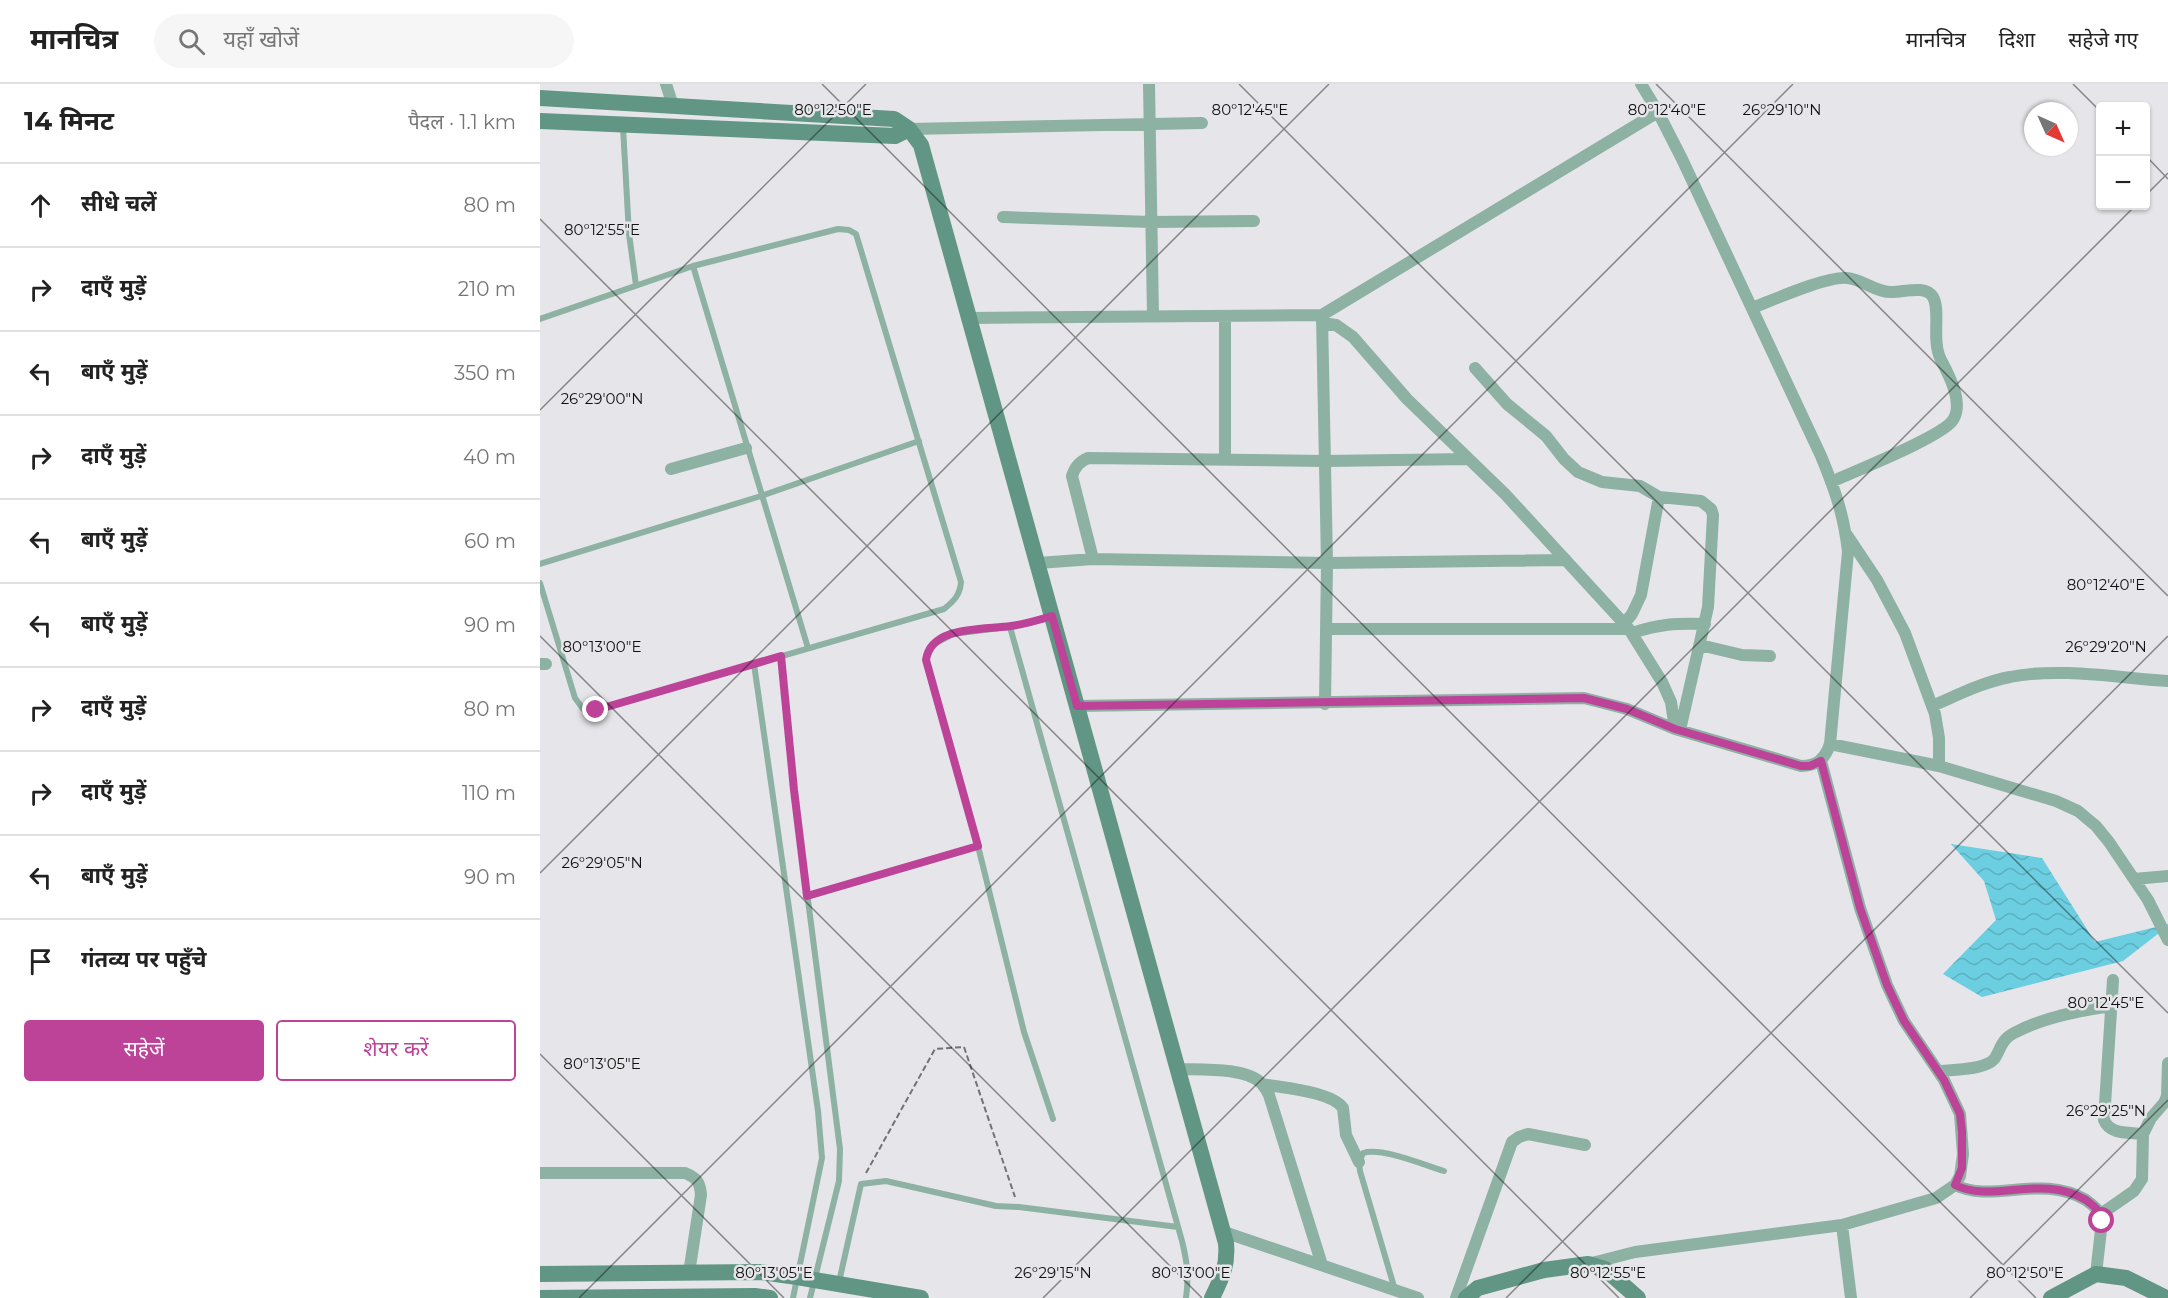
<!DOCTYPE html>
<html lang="hi">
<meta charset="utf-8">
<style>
body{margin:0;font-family:Montserrat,"Noto Sans Devanagari",sans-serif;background:#f6f6f6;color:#222}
.controls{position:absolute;right:18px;top:18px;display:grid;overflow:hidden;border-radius:6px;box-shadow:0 2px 4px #0004}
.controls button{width:54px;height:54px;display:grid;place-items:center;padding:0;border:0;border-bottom:2px solid #e0e0e0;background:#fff;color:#222;font:30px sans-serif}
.compass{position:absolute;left:1484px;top:18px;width:54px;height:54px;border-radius:50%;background:#fff;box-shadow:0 2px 4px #0004;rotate:135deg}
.stop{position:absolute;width:18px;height:18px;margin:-14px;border:4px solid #bc4398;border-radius:50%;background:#fff}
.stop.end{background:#bc4398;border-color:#fff;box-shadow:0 2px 6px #0008}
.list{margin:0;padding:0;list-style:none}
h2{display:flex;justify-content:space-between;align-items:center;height:78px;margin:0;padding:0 24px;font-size:26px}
h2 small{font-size:20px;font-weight:400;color:#767676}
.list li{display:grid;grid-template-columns:39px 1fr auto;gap:18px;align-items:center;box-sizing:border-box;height:84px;padding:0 24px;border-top:2px solid #e0e0e0}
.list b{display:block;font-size:22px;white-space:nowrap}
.list em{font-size:20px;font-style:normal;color:#767676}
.actions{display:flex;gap:12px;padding:18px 24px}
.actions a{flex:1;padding:14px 0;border:2px solid #bc4398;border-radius:6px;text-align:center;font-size:21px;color:#bc4398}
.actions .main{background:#bc4398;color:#fff}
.icon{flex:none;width:33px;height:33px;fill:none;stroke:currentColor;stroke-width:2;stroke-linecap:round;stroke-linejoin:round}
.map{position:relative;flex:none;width:1628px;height:1214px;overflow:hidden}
header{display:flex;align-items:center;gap:36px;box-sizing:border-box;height:84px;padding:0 30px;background:#fff;border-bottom:2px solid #e0e0e0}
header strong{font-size:28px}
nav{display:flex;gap:33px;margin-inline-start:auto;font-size:21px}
.search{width:420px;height:54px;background:#f6f6f6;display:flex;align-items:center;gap:15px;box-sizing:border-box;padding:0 21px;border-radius:33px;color:#767676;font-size:22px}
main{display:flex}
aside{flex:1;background:#fff}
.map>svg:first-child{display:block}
.water{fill:url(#water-waves)}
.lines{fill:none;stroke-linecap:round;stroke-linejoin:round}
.path{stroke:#737375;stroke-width:2;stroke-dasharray:6 3;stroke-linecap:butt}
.lane{stroke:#8db1a3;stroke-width:6}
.street{stroke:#8db1a3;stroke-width:12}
.secondary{stroke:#609683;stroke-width:16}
.route{stroke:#bc4398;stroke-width:8}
.ticks{fill:none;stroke:#111112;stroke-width:1.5;stroke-opacity:0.45}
.ticks-label{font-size:15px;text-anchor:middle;fill:#111112;stroke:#e6e5e9;stroke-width:5;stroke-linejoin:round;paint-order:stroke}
</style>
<header>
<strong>मानचित्र</strong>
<div class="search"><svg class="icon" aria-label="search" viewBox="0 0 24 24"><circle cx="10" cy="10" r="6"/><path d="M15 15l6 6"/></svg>यहाँ खोजें</div>
<nav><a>मानचित्र</a><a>दिशा</a><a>सहेजे गए</a></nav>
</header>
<main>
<aside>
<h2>14 मिनट<small>पैदल · 1.1 km</small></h2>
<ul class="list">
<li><svg class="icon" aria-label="ahead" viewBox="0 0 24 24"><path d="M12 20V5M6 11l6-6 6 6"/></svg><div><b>सीधे चलें</b></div><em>80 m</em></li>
<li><svg class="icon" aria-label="right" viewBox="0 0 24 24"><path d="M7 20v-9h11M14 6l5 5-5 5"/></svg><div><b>दाएँ मुड़ें</b></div><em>210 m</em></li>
<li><svg class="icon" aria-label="left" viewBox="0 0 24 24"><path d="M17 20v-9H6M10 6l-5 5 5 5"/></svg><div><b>बाएँ मुड़ें</b></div><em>350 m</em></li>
<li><svg class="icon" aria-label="right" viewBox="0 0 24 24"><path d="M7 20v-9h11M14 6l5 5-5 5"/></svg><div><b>दाएँ मुड़ें</b></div><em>40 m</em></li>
<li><svg class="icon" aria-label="left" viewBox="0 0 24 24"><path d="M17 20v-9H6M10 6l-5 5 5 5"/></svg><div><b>बाएँ मुड़ें</b></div><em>60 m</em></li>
<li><svg class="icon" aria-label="left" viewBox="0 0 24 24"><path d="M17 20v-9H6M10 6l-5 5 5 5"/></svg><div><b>बाएँ मुड़ें</b></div><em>90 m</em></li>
<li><svg class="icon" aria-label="right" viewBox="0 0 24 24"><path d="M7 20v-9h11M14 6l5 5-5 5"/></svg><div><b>दाएँ मुड़ें</b></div><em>80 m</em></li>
<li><svg class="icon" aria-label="right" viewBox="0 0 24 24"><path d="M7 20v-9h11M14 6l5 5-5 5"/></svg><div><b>दाएँ मुड़ें</b></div><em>110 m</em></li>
<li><svg class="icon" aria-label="left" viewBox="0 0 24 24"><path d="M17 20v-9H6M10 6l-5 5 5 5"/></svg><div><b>बाएँ मुड़ें</b></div><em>90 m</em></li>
<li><svg class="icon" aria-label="arrive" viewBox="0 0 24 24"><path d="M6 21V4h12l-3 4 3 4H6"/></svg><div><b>गंतव्य पर पहुँचे</b></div></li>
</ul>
<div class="actions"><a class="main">सहेजें</a><a>शेयर करें</a></div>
</aside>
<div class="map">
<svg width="1628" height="1214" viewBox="0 0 1628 1214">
<defs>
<pattern id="water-waves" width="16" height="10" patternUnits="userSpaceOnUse" patternTransform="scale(1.5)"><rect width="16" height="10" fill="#6ccee1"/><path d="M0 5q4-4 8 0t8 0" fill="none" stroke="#5db0c0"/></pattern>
</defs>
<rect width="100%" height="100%" fill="#e6e5e9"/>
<!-- water -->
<path class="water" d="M1411,760L1502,774L1555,858L1628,840V842L1583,877L1442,913L1403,890L1456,836L1444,797Z"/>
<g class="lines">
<!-- path -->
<path class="path" d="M326,1089L395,965L424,963L475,1113"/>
<!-- lane -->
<path class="lane" d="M83,43L89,150L96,201
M153,182L268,564
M0,235L153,182L298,145L309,146L316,150L421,498C420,511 414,517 404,525L56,626H44L35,614L0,499
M0,480L221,412L379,357
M512,532L475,542L413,550L392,561L386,576L438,762L484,948L513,1035
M470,543L642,1157C647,1177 649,1193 646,1214
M241,572L254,707L300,1065L299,1097L270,1214
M214,580L278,1027L282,1074L253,1214
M267,812L438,762
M299,1198L321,1100L346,1097L456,1122L479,1123L638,1143
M855,1206L820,1087L819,1078L823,1069C842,1063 884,1081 904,1087"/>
<!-- street -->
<path class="street" d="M126,0L133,22
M609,0L613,232
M369,45L662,39
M463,133L611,138L714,137
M1212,224C1233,216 1287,192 1307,194C1322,195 1335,208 1350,208C1362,209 1385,200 1393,213C1401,227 1391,256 1401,276C1409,291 1424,319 1413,336C1402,353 1315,387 1291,398
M782,232L787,479L785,620
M429,234L782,231L1118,28
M782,239L796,241L813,253L867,315L965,410L1089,545L1122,598L1131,618L1135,645
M935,284L967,320L1006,352L1024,375L1038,388L1062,398L1100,402L1119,413L1161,417L1171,425L1173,431L1168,523L1140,646
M685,374V232
M131,385L206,364
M1307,451L1337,496L1365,549L1395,630L1399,654V682
M553,475L532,392C535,383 539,378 548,374L785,377L929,375
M498,479L553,475L787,479L1026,476
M1084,540L1092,530L1101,511L1119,413
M786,545H1089
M1092,549C1120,540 1135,539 1165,540
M1160,561L1202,571L1230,572
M0,580H6
M537,622L1044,614L1087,625L1135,645L1261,682C1277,682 1285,675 1290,660L1308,468C1304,431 1295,406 1281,372L1142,75L1118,28L1101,0
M1392,622C1418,611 1443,598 1470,593C1518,583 1580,594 1628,597
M1290,660L1399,682L1516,717L1538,727L1556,742L1569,758L1608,816L1628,856
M1594,795L1628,792
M1573,896L1564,1036C1570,1051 1589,1048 1603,1050
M638,985C660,986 705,983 721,999C724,1002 727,1007 729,1011L782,1181
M1398,987C1412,986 1447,986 1455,974C1461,964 1462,955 1474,949C1504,933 1539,927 1571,922
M722,1000C742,1004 791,1007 803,1024L806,1051L819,1078
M0,1089H145C157,1094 160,1098 161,1111L149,1189
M1415,1101C1453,1120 1501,1089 1546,1116C1554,1122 1561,1127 1562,1137L1556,1190
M1561,1130L1594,1107L1602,1095L1603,1050L1611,1034L1624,1019L1627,1012L1628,979
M1302,1141L1311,1214
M684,1148L878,1214
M1048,1180L1095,1168L1302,1141L1396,1114L1415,1101L1420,1092L1423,1070L1420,1030L1404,996L1364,937L1347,901L1320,824L1281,677
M916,1214L972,1058L979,1053L988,1050L1045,1061"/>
<!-- secondary -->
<path class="secondary" d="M0,14L354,35L369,45L381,61L686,1159C688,1182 682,1193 672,1214
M0,37L355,52L369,45
M0,1190L220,1188L257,1193L381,1214
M0,1214L215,1212L230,1214
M926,1214L938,1204L1004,1186L1048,1180L1065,1185L1098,1214
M1511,1214L1556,1190L1586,1194L1626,1214"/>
</g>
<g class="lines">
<!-- route -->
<path class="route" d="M56,626L241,572L254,706L267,812L438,762L386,576C391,541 445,546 471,542C485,540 499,536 512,532L537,622L1044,614L1087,625L1135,645L1261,682H1270L1281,677L1320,824L1347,901L1364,937L1404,996L1420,1030L1422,1048V1084L1415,1101C1453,1120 1501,1089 1546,1116C1554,1122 1561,1127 1562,1137"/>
</g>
<!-- ticks -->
<path class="ticks" d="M282,0L1496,1214M699,0L1628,929M1116,0L1628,512M1533,0L1560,27M1606,72L1628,95M1606,111L1628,89M0,135L1079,1214M0,326L326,0M0,552L662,1214M0,789L789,0M0,970L244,1214M39,1214L1253,0M503,1214L1595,122M966,1214L1628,552M1430,1214L1628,1016"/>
<g class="ticks-label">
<text x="293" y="31">80°12'50"E</text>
<text x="710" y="31">80°12'45"E</text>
<text x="1127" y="31">80°12'40"E</text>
<text x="1242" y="31">26°29'10"N</text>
<text x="62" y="151">80°12'55"E</text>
<text x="62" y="320">26°29'00"N</text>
<text x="1566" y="506">80°12'40"E</text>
<text x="1566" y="568">26°29'20"N</text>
<text x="62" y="568">80°13'00"E</text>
<text x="62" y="784">26°29'05"N</text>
<text x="1566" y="924">80°12'45"E</text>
<text x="62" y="985">80°13'05"E</text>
<text x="1566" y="1032">26°29'25"N</text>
<text x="234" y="1194">80°13'05"E</text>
<text x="513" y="1194">26°29'15"N</text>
<text x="651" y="1194">80°13'00"E</text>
<text x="1068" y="1194">80°12'55"E</text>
<text x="1485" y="1194">80°12'50"E</text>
</g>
</svg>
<div class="controls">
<button>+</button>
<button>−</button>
</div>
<svg class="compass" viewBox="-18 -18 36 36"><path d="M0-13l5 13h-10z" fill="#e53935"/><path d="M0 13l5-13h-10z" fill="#767676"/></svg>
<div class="stop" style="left:1562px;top:1137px"></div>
<div class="stop end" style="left:56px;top:626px"></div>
</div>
</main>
